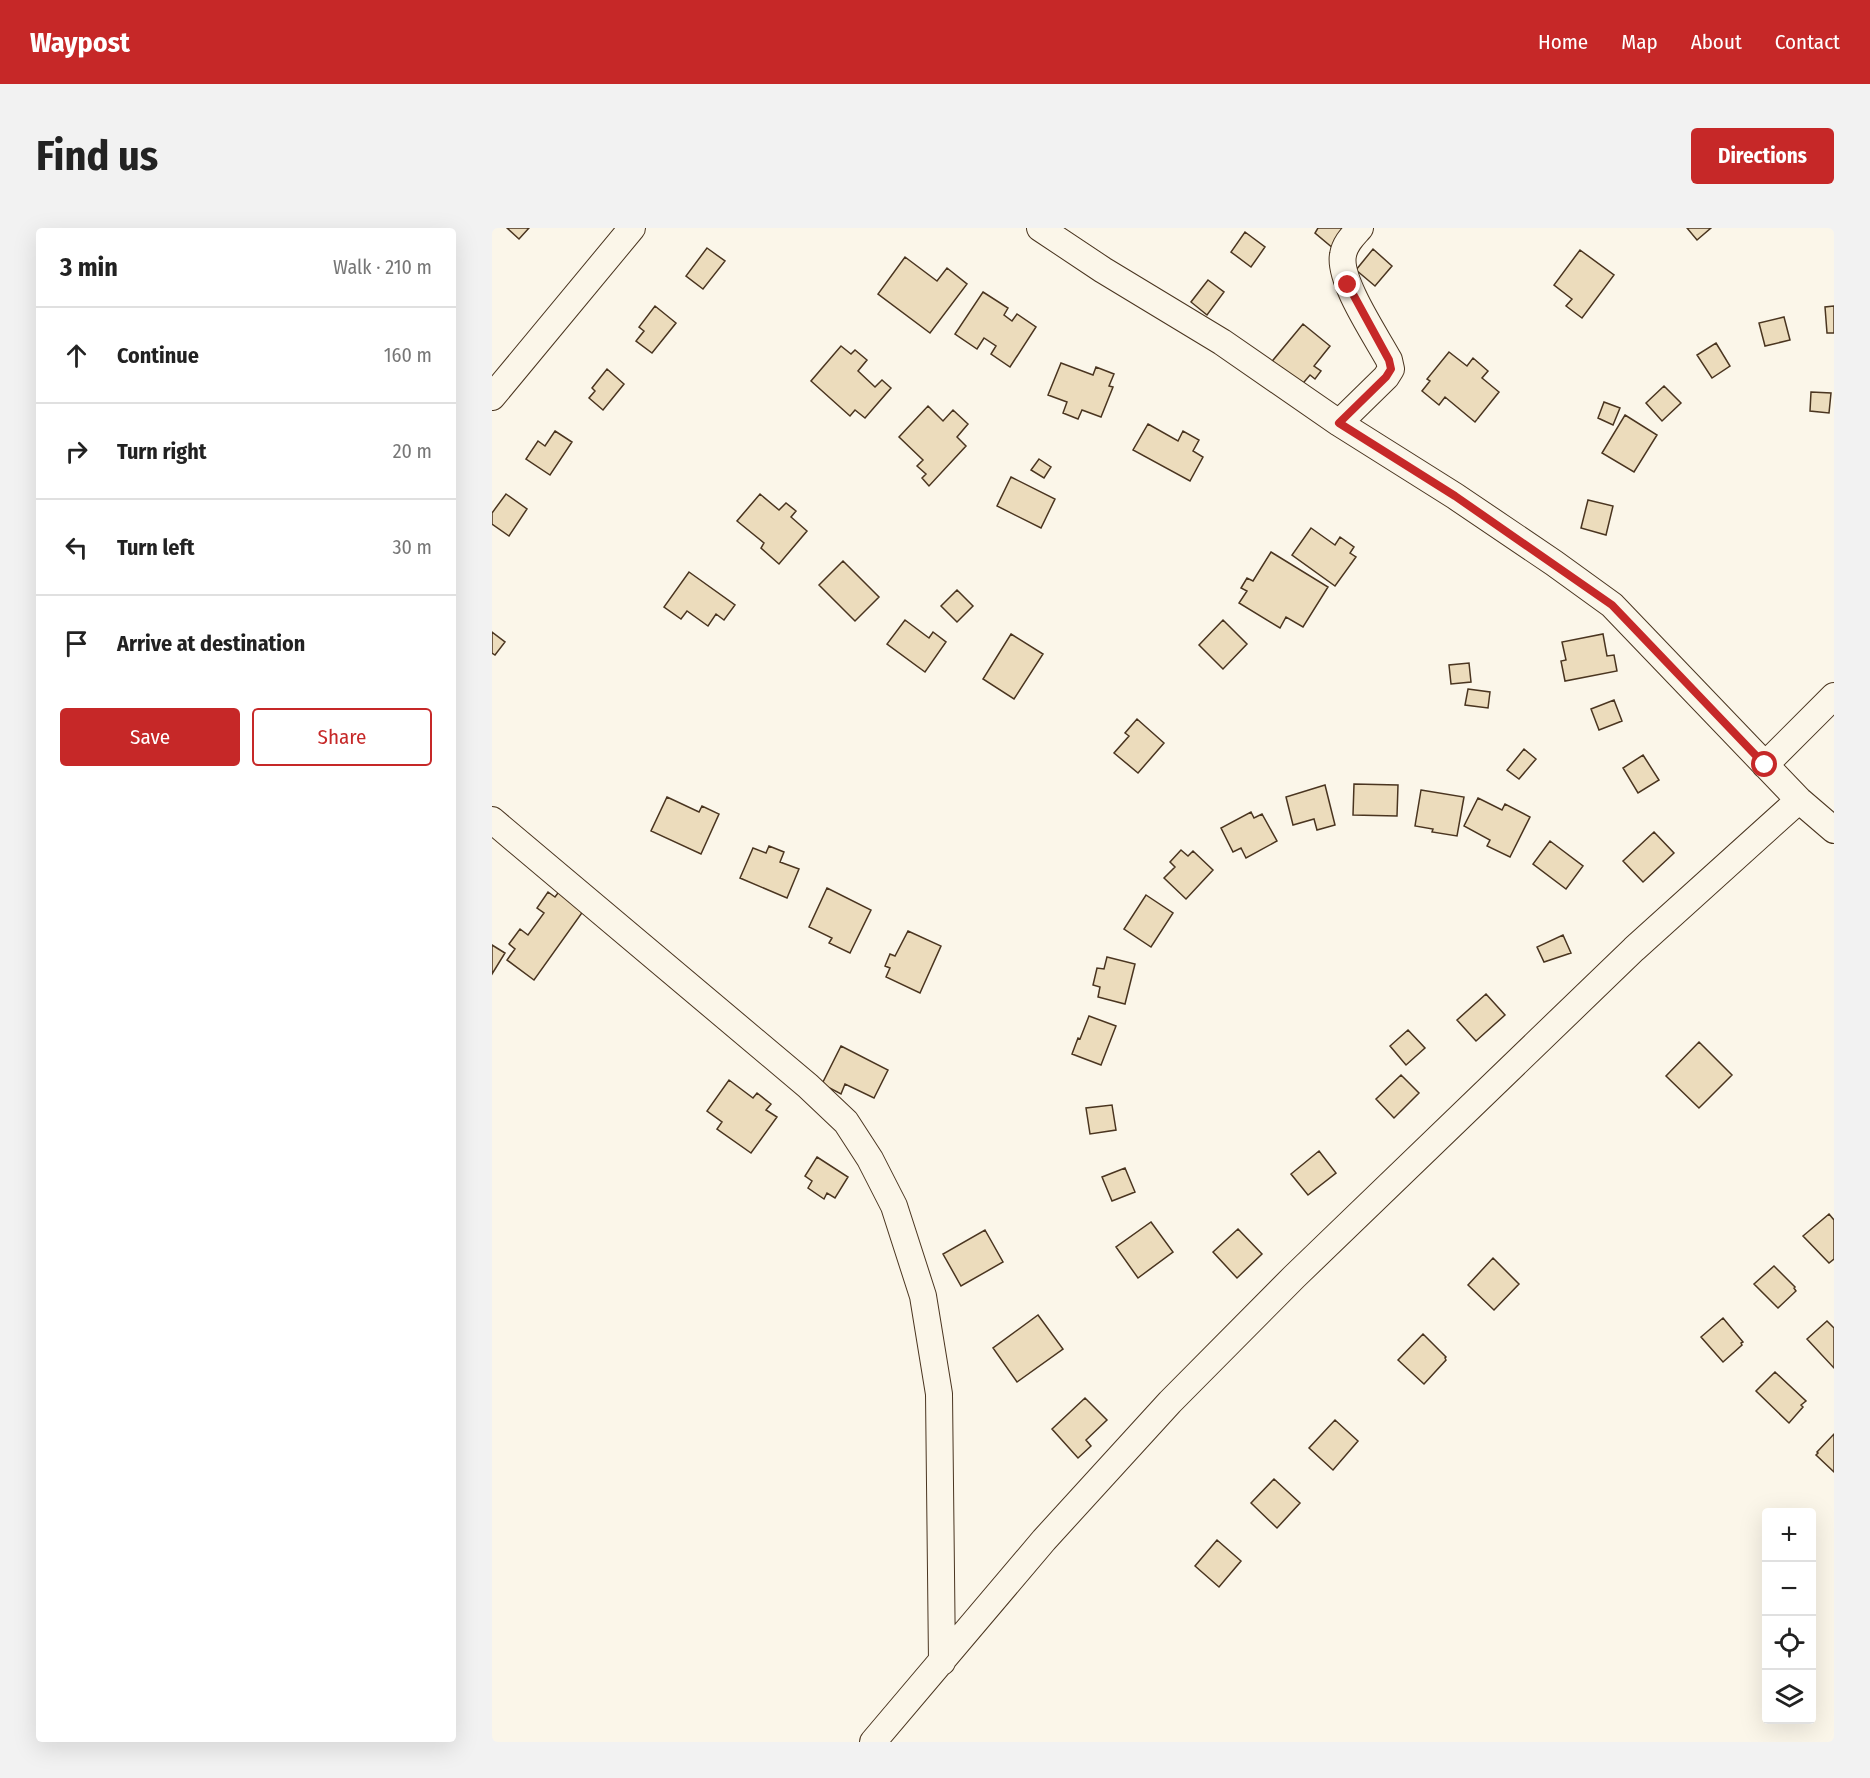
<!DOCTYPE html>
<meta charset="utf-8">
<style>
body{margin:0;font-family:"Fira Sans Condensed",sans-serif;background:#f2f2f2;color:#222}
.controls{position:absolute;right:18px;bottom:18px;display:grid;overflow:hidden;border-radius:6px;box-shadow:0 6px 24px #0002}
.controls button{width:54px;height:54px;display:grid;place-items:center;padding:0;border:0;border-bottom:2px solid #e0e0e0;background:#fff;color:#222;font:30px sans-serif}
.stop{position:absolute;width:18px;height:18px;margin:-14px;border:4px solid #c62828;border-radius:50%;background:#fff}
.stop.end{background:#c62828;border-color:#fff;box-shadow:0 2px 6px #0008}
.list{margin:0;padding:0;list-style:none}
h2{display:flex;justify-content:space-between;align-items:center;height:78px;margin:0;padding:0 24px;font-size:26px}
h2 small{font-size:20px;font-weight:400;color:#767676}
.list li{display:grid;grid-template-columns:39px 1fr auto;gap:18px;align-items:center;box-sizing:border-box;height:96px;padding:0 24px;border-top:2px solid #e0e0e0}
.list b{display:block;font-size:22px;white-space:nowrap}
.list em{font-size:20px;font-style:normal;color:#767676}
.actions{display:flex;gap:12px;padding:18px 24px}
.actions a{flex:1;padding:14px 0;border:2px solid #c62828;border-radius:6px;text-align:center;font-size:21px;color:#c62828}
.actions .main{background:#c62828;color:#fff}
.icon{flex:none;width:33px;height:33px;fill:none;stroke:currentColor;stroke-width:2;stroke-linecap:round;stroke-linejoin:round}
.map{position:relative;flex:none;width:1342px;height:1514px;overflow:hidden;border-radius:6px}
header{display:flex;align-items:center;gap:36px;box-sizing:border-box;height:84px;padding:0 30px;background:#c62828;color:#fff}
header strong{font-size:28px}
nav{display:flex;gap:33px;margin-inline-start:auto;font-size:21px}
.intro{display:flex;align-items:center;justify-content:space-between;box-sizing:border-box;height:144px;padding:0 36px}
h1{margin:0;font-size:42px}
.button{padding:15px 27px;border-radius:6px;background:#c62828;color:#fff;font-size:21px;font-weight:700}
main{display:flex;gap:36px;padding:0 36px}
aside{flex:1;background:#fff;border-radius:6px;box-shadow:0 6px 24px #0002}
.map>svg:first-child{display:block}
.building{fill:#ecdcbc;stroke:#4a3520;stroke-width:1.5}
.lines{fill:none;stroke-linecap:round;stroke-linejoin:round}
.minor-casing{stroke:#4a3520;stroke-width:28}
.minor{stroke:#fbf6e9;stroke-width:26}
.route{stroke:#c62828;stroke-width:8}
</style>
<header>
<strong>Waypost</strong>
<nav><a>Home</a><a>Map</a><a>About</a><a>Contact</a></nav>
</header>
<div class="intro"><h1>Find us</h1><a class="button">Directions</a></div>
<main>
<aside>
<h2>3 min<small>Walk · 210 m</small></h2>
<ul class="list">
<li><svg class="icon" aria-label="ahead" viewBox="0 0 24 24"><path d="M12 20V5M6 11l6-6 6 6"/></svg><div><b>Continue</b></div><em>160 m</em></li>
<li><svg class="icon" aria-label="right" viewBox="0 0 24 24"><path d="M7 20v-9h11M14 6l5 5-5 5"/></svg><div><b>Turn right</b></div><em>20 m</em></li>
<li><svg class="icon" aria-label="left" viewBox="0 0 24 24"><path d="M17 20v-9H6M10 6l-5 5 5 5"/></svg><div><b>Turn left</b></div><em>30 m</em></li>
<li><svg class="icon" aria-label="arrive" viewBox="0 0 24 24"><path d="M6 21V4h12l-3 4 3 4H6"/></svg><div><b>Arrive at destination</b></div></li>
</ul>
<div class="actions"><a class="main">Save</a><a>Share</a></div>
</aside>
<div class="map">
<svg width="1342" height="1514" viewBox="0 0 1342 1514">
<rect width="100%" height="100%" fill="#fbf6e9"/>
<!-- building -->
<path class="building" d="M15,0H37L27,11Z
M826,0H860L842,21L823,5Z
M1195,0H1219L1205,12Z
M753,4L773,19L759,39L739,24Z
M215,20L233,33L211,61L194,48Z
M881,21L900,38L883,58L864,42Z
M1088,22L1122,47L1090,90L1074,78L1080,71L1062,57Z
M413,29L445,53L455,40L475,56L438,105L386,66Z
M716,52L732,64L715,87L699,74Z
M491,64L516,80L512,87L520,93L525,86L544,99L518,139L499,126L504,118L492,110L485,121L463,106Z
M163,78L184,95L160,125L144,113L152,103L147,99Z
M1342,78V105H1335L1333,79Z
M1292,89L1298,112L1273,118L1267,95Z
M811,96L838,118L822,138L829,143L823,151L818,147L801,167L772,143Z
M1224,115L1238,138L1220,150L1205,127Z
M349,118L359,126L363,122L375,132L366,143L383,159L390,152L399,160L373,190L363,182L358,188L319,153Z
M957,124L975,138L981,130L996,143L990,150L1007,164L983,194L953,169L947,177L930,163L938,153L935,151Z
M569,135L601,147L604,139L622,146L617,158L621,159L609,189L590,182L586,191L571,185L575,174L556,167Z
M115,141L132,156L111,182L97,170L103,163L100,160Z
M1172,158L1189,175L1170,193L1154,175Z
M1319,164L1339,165L1337,185L1318,183Z
M1112,174L1128,180L1121,197L1106,190Z
M436,178L451,193L461,182L476,196L465,209L474,218L437,258L430,250L434,246L425,238L431,232L407,209Z
M1133,187L1165,207L1142,244L1110,225Z
M656,196L686,213L691,203L707,212L701,223L711,229L698,253L641,222Z
M63,203L80,214L58,247L34,231L46,213L53,218Z
M547,231L559,239L552,250L539,242Z
M519,249L563,271L549,300L505,278Z
M14,266L35,281L17,308L0,296V285Z
M268,266L287,282L294,275L304,283L299,289L315,303L287,336L269,320L272,315L245,293Z
M1096,272L1121,278L1114,307L1089,300Z
M819,300L843,317L848,309L862,319L858,325L864,329L843,358L800,327Z
M779,324L836,359L811,399L794,389L788,400L747,375L755,363L749,360L755,350L761,353Z
M351,333L387,369L363,393L327,357Z
M197,344L243,377L232,392L224,386L216,398L195,383L189,391L172,379Z
M465,362L481,378L465,394L449,378Z
M413,392L437,410L441,404L454,414L433,444L395,416Z
M731,392L755,416L731,441L707,417Z
M0,404L13,414L3,427L0,425Z
M519,406L551,426L522,471L491,451Z
M1111,406L1115,428L1122,427L1125,443L1073,453L1069,433L1074,432L1070,414Z
M977,435L979,454L959,456L957,437Z
M976,461L998,464L996,480L973,477Z
M1122,472L1130,493L1107,502L1099,481Z
M645,491L672,515L646,545L622,525L637,508L633,505Z
M1032,521L1044,531L1027,551L1015,542Z
M1151,527L1167,552L1146,565L1131,540Z
M862,556L906,557L905,588L861,587Z
M833,557L843,597L825,602L822,591L801,597L794,569Z
M929,562L972,569L965,608L940,604L941,601L923,598Z
M175,569L207,584L210,578L227,586L209,626L159,603Z
M986,570L1010,582L1013,576L1038,589L1018,629L995,618L998,612L972,598Z
M759,584L762,590L770,586L785,613L754,630L749,620L741,624L729,600Z
M1162,604L1182,625L1151,654L1131,633Z
M1058,613L1091,638L1074,661L1041,636Z
M277,618L292,624L288,634L307,641L295,670L248,650L261,620L274,625Z
M689,622L696,628L701,623L721,642L694,671L672,650L683,639L678,634Z
M72,657L97,675L42,752L15,732L23,721L17,716L28,701L36,707L52,685L45,680L56,664L63,669Z
M335,660L379,682L358,725L337,715L340,710L317,699Z
M654,667L681,685L659,719L632,701Z
M416,703L449,718L428,765L394,749L398,740L393,738L398,726L403,728Z
M1071,707L1079,725L1052,734L1045,719Z
M0,717L13,725L0,746Z
M615,729L643,736L633,776L606,769L608,759L601,757L605,740L612,741Z
M994,766L1013,787L984,813L965,792Z
M597,788L624,798L609,837L580,826L586,810L588,811Z
M916,802L933,820L914,837L898,818Z
M1207,814L1240,847L1207,880L1174,848Z
M349,818L396,842L382,870L353,856L349,866L330,856Z
M909,847L927,865L902,890L884,871Z
M237,852L261,870L265,865L279,876L274,882L285,889L259,925L225,901L230,894L215,883Z
M620,877L624,902L598,906L594,880Z
M827,923L844,945L816,967L799,946Z
M325,929L356,949L343,970L335,965L332,971L316,960L320,953L313,948Z
M633,940L643,964L620,973L610,949Z
M1337,986L1342,992V1031L1337,1035L1311,1008Z
M659,994L681,1024L646,1050L624,1019Z
M746,1001L770,1026L745,1050L721,1024Z
M493,1002L511,1034L469,1058L451,1026Z
M1001,1030L1027,1056L1002,1082L976,1057Z
M1282,1038L1303,1059L1302,1060L1304,1063L1286,1080L1262,1056Z
M546,1087L571,1121L525,1154L501,1120Z
M1231,1090L1251,1114L1249,1115L1250,1117L1231,1134L1209,1109Z
M1335,1093L1342,1100V1140L1315,1111Z
M931,1106L954,1129L953,1130L954,1132L932,1156L906,1132Z
M1283,1144L1314,1173L1309,1177L1311,1179L1297,1195L1264,1163Z
M593,1170L615,1192L594,1212L599,1218L586,1230L560,1201Z
M843,1192L866,1213L841,1242L817,1220Z
M1342,1206V1244L1324,1227L1326,1225L1325,1224Z
M782,1251L808,1275L785,1300L759,1275Z
M725,1312L749,1333L727,1359L703,1338Z"/>
<g class="lines">
<defs>
<path id="minor" d="M548,0L611,42L730,114L847,195L963,268L1062,335L1120,377L1307,572L1342,602
M0,169L140,0
M847,195L894,149L899,141L897,132C884,108 846,52 851,27C853,15 861,8 868,0
M1273,537L1342,468
M0,592L316,858L354,894L378,931L402,978L431,1068L447,1166L450,1434
M381,1514L552,1312L678,1174L802,1049L1142,721L1307,572"/>
</defs>
<!-- minor casing -->
<use href="#minor" class="minor-casing"/>
<!-- minor -->
<use href="#minor" class="minor"/>
</g>
<g class="lines">
<!-- route -->
<path class="route" d="M856,57L897,132L899,141L894,149L847,195L963,268L1120,377L1273,537"/>
</g>
</svg>
<div class="controls">
<button>+</button>
<button>−</button>
<button><svg class="icon" aria-label="locate" viewBox="0 0 24 24"><circle cx="12" cy="12" r="6"/><path d="M12 2v4M12 18v4M2 12h4M18 12h4"/></svg></button>
<button><svg class="icon" aria-label="layers" viewBox="0 0 24 24"><path d="M12 4l9 5-9 5-9-5zM3 14l9 5 9-5"/></svg></button>
</div>
<div class="stop" style="left:1273px;top:537px"></div>
<div class="stop end" style="left:856px;top:57px"></div>
</div>
</main>
